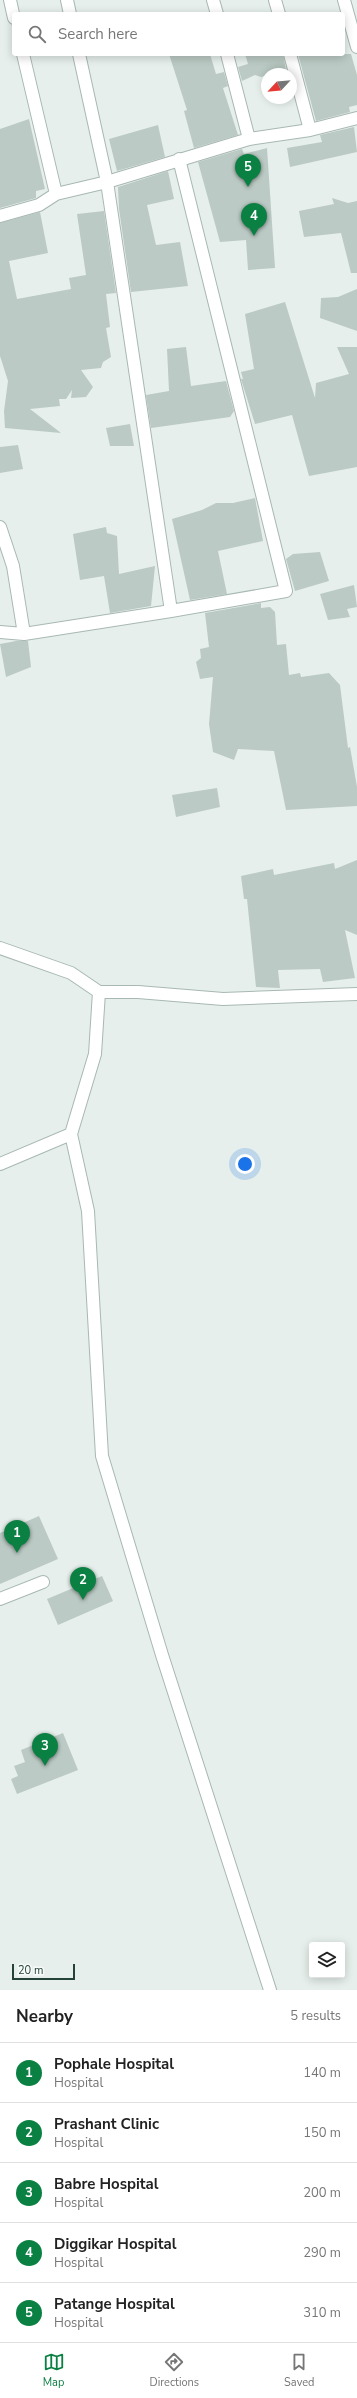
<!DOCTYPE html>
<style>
body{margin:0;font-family:"Nunito Sans",sans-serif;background:#f6f6f6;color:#222}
.controls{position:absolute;right:12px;bottom:12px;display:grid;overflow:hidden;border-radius:4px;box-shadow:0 2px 10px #0003}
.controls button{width:36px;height:36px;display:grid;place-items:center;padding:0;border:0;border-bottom:1px solid #e0e0e0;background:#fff;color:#222;font:20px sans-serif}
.compass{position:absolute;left:261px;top:68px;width:36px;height:36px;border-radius:50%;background:#fff;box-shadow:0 2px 10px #0003;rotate:244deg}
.scale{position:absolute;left:12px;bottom:10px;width:63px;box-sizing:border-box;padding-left:4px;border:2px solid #24423a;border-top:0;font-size:11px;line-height:14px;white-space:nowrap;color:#24423a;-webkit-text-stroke:3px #f7fbf9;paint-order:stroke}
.you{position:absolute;left:245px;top:1164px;width:14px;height:14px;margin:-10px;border:3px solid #fff;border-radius:50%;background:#1a73e8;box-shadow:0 0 0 6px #1a73e833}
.badge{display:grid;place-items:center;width:26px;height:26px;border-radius:50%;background:#0b8043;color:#fff;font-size:13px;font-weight:700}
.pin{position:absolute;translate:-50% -33px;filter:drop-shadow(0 1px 2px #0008)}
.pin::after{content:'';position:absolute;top:21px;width:14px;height:12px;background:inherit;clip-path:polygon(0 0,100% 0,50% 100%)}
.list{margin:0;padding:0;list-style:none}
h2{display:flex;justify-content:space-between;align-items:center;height:52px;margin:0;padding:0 16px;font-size:17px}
h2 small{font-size:13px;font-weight:400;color:#767676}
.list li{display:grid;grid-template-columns:26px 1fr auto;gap:12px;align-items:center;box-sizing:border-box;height:60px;padding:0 16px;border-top:1px solid #e0e0e0}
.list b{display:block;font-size:15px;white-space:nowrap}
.list p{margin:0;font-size:13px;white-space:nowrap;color:#767676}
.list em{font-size:13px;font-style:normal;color:#767676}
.icon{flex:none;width:22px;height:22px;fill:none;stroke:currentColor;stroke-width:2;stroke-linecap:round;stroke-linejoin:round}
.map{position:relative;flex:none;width:357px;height:1990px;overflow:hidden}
.search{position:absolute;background:#fff;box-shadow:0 2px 10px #0003;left:12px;right:12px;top:12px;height:44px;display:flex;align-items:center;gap:10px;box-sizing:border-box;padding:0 14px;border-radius:4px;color:#767676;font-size:15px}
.sheet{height:352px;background:#fff}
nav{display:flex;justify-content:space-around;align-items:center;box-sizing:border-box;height:56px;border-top:1px solid #e0e0e0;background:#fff;font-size:11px;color:#767676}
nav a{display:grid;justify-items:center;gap:2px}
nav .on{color:#0b8043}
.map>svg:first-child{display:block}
.building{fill:#bbcac4}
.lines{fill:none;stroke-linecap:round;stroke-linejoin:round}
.minor-casing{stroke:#a8b8b2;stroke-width:14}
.minor{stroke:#fff;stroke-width:12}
</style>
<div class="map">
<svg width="357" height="1990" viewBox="0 0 357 1990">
<rect width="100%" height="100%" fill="#e6efeb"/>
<!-- building -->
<path class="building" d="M169,54H210L216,74L224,72L228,86L223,88L238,135L194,148L184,111L187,110Z
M245,54H283L286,70L261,77L255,75L242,81L238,67L248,64Z
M298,54H351L357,75V105L349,107L350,112L316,121Z
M29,119L45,189L36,191V198L0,208V129Z
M158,125L165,157L117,171L109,139Z
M354,127L357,152L290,167L287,148L322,142L320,135Z
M267,148L275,268L248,270L246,240L220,242L198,162L242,149L244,154Z
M168,171L174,199L147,205L156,245L180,242L188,286L131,292L119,209L118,187Z
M332,198L348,203L357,201V273H351L341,233L304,237L299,211L334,204Z
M104,211L116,293L106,294L110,327L106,328L111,357L103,362L101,368L81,370L93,387L86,397L71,398L72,390L66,399H59L60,406L30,409L61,433L5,428L4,411L8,381L0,356V223L40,212L48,253L9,261L17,299L71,289L69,278L86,275L77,214Z
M357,289V331L320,318L321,298L338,297Z
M285,302L315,398L316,383L349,374L337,347H357V467L309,476L292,415L255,424L241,379H243L241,372L254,369L245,314Z
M186,347L191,386L226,381L234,411L230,417L151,428L146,395L169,391L167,349Z
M130,424L134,446H110L106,428Z
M18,445L23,469L0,473V447Z
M255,498L263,541L218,551L227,594L190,600L172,519L202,510L216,503H233Z
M106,527L107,533L117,536L119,574L155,566L151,606L110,613L104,576L80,580L73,534Z
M320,552L329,581L295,591L286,559L293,554Z
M354,585L357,607L347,609L350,617L328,620L320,594Z
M261,603V608L270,607L275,612L277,645L286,644L289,675L300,673L301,677L329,673L340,685L348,748L350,747L357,787V806L286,810L274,751L238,749L234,760L213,752L209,724L213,677L200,679L196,662L201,658L200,649L209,647L205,613Z
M16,641H28L31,667L6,677L0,644Z
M217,788L220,807L176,817L172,795Z
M357,860V935L345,930L355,978L323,982L320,969L278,970L280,988L256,987L247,899H244L241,876L273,869L274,875L334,863L335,869Z
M39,1516L58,1559L0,1584V1533Z
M102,1576L113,1601L58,1625L47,1599Z
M63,1733L78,1770L17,1794L11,1779L18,1776L14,1766L25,1762L21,1750Z"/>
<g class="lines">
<defs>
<path id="minor" d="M10,0L14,18
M67,0L70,14
M213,0L217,14
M275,0L279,14
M344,0L357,47
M23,54L56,194
M79,54L107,182L171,611L286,591L179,159
M227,54L249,139
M290,54L310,130
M0,216L39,205L56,194L107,182L249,139L310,130L357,118
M0,527L13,566L24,634L171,611
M0,632L24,634
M0,948L71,973L99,992H138L223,999L357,994
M99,992L95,1054L71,1134L88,1211L102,1456L162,1655L270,1990
M0,1164L71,1134
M0,1599L43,1582"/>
</defs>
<!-- minor casing -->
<use href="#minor" class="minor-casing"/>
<!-- minor -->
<use href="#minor" class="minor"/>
</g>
</svg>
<div class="controls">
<button><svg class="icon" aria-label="layers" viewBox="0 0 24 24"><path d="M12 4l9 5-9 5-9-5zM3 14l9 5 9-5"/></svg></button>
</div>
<svg class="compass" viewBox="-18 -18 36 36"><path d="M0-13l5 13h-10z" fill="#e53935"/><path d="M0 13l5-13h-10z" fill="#767676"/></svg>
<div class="scale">20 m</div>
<div class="you"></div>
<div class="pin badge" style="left:17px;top:1553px">1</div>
<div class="pin badge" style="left:83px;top:1600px">2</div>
<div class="pin badge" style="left:45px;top:1766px">3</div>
<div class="pin badge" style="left:254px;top:236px">4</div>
<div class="pin badge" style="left:248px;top:187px">5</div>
<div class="search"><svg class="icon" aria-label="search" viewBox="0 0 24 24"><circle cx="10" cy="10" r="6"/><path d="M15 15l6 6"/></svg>Search here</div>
</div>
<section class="sheet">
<h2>Nearby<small>5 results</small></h2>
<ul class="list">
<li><span class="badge">1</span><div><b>Pophale Hospital</b><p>Hospital</p></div><em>140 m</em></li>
<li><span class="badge">2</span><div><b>Prashant Clinic</b><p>Hospital</p></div><em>150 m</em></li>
<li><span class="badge">3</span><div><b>Babre Hospital</b><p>Hospital</p></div><em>200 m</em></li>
<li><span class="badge">4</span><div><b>Diggikar Hospital</b><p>Hospital</p></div><em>290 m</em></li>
<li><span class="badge">5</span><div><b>Patange Hospital</b><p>Hospital</p></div><em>310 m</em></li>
</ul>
</section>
<nav>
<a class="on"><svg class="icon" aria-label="map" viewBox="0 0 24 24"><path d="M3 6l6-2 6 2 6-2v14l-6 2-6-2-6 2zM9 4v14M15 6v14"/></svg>Map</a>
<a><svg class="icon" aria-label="directions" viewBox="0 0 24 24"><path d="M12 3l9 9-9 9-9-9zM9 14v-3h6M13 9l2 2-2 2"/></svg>Directions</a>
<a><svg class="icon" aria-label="saved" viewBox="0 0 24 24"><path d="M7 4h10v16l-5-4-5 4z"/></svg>Saved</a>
</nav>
